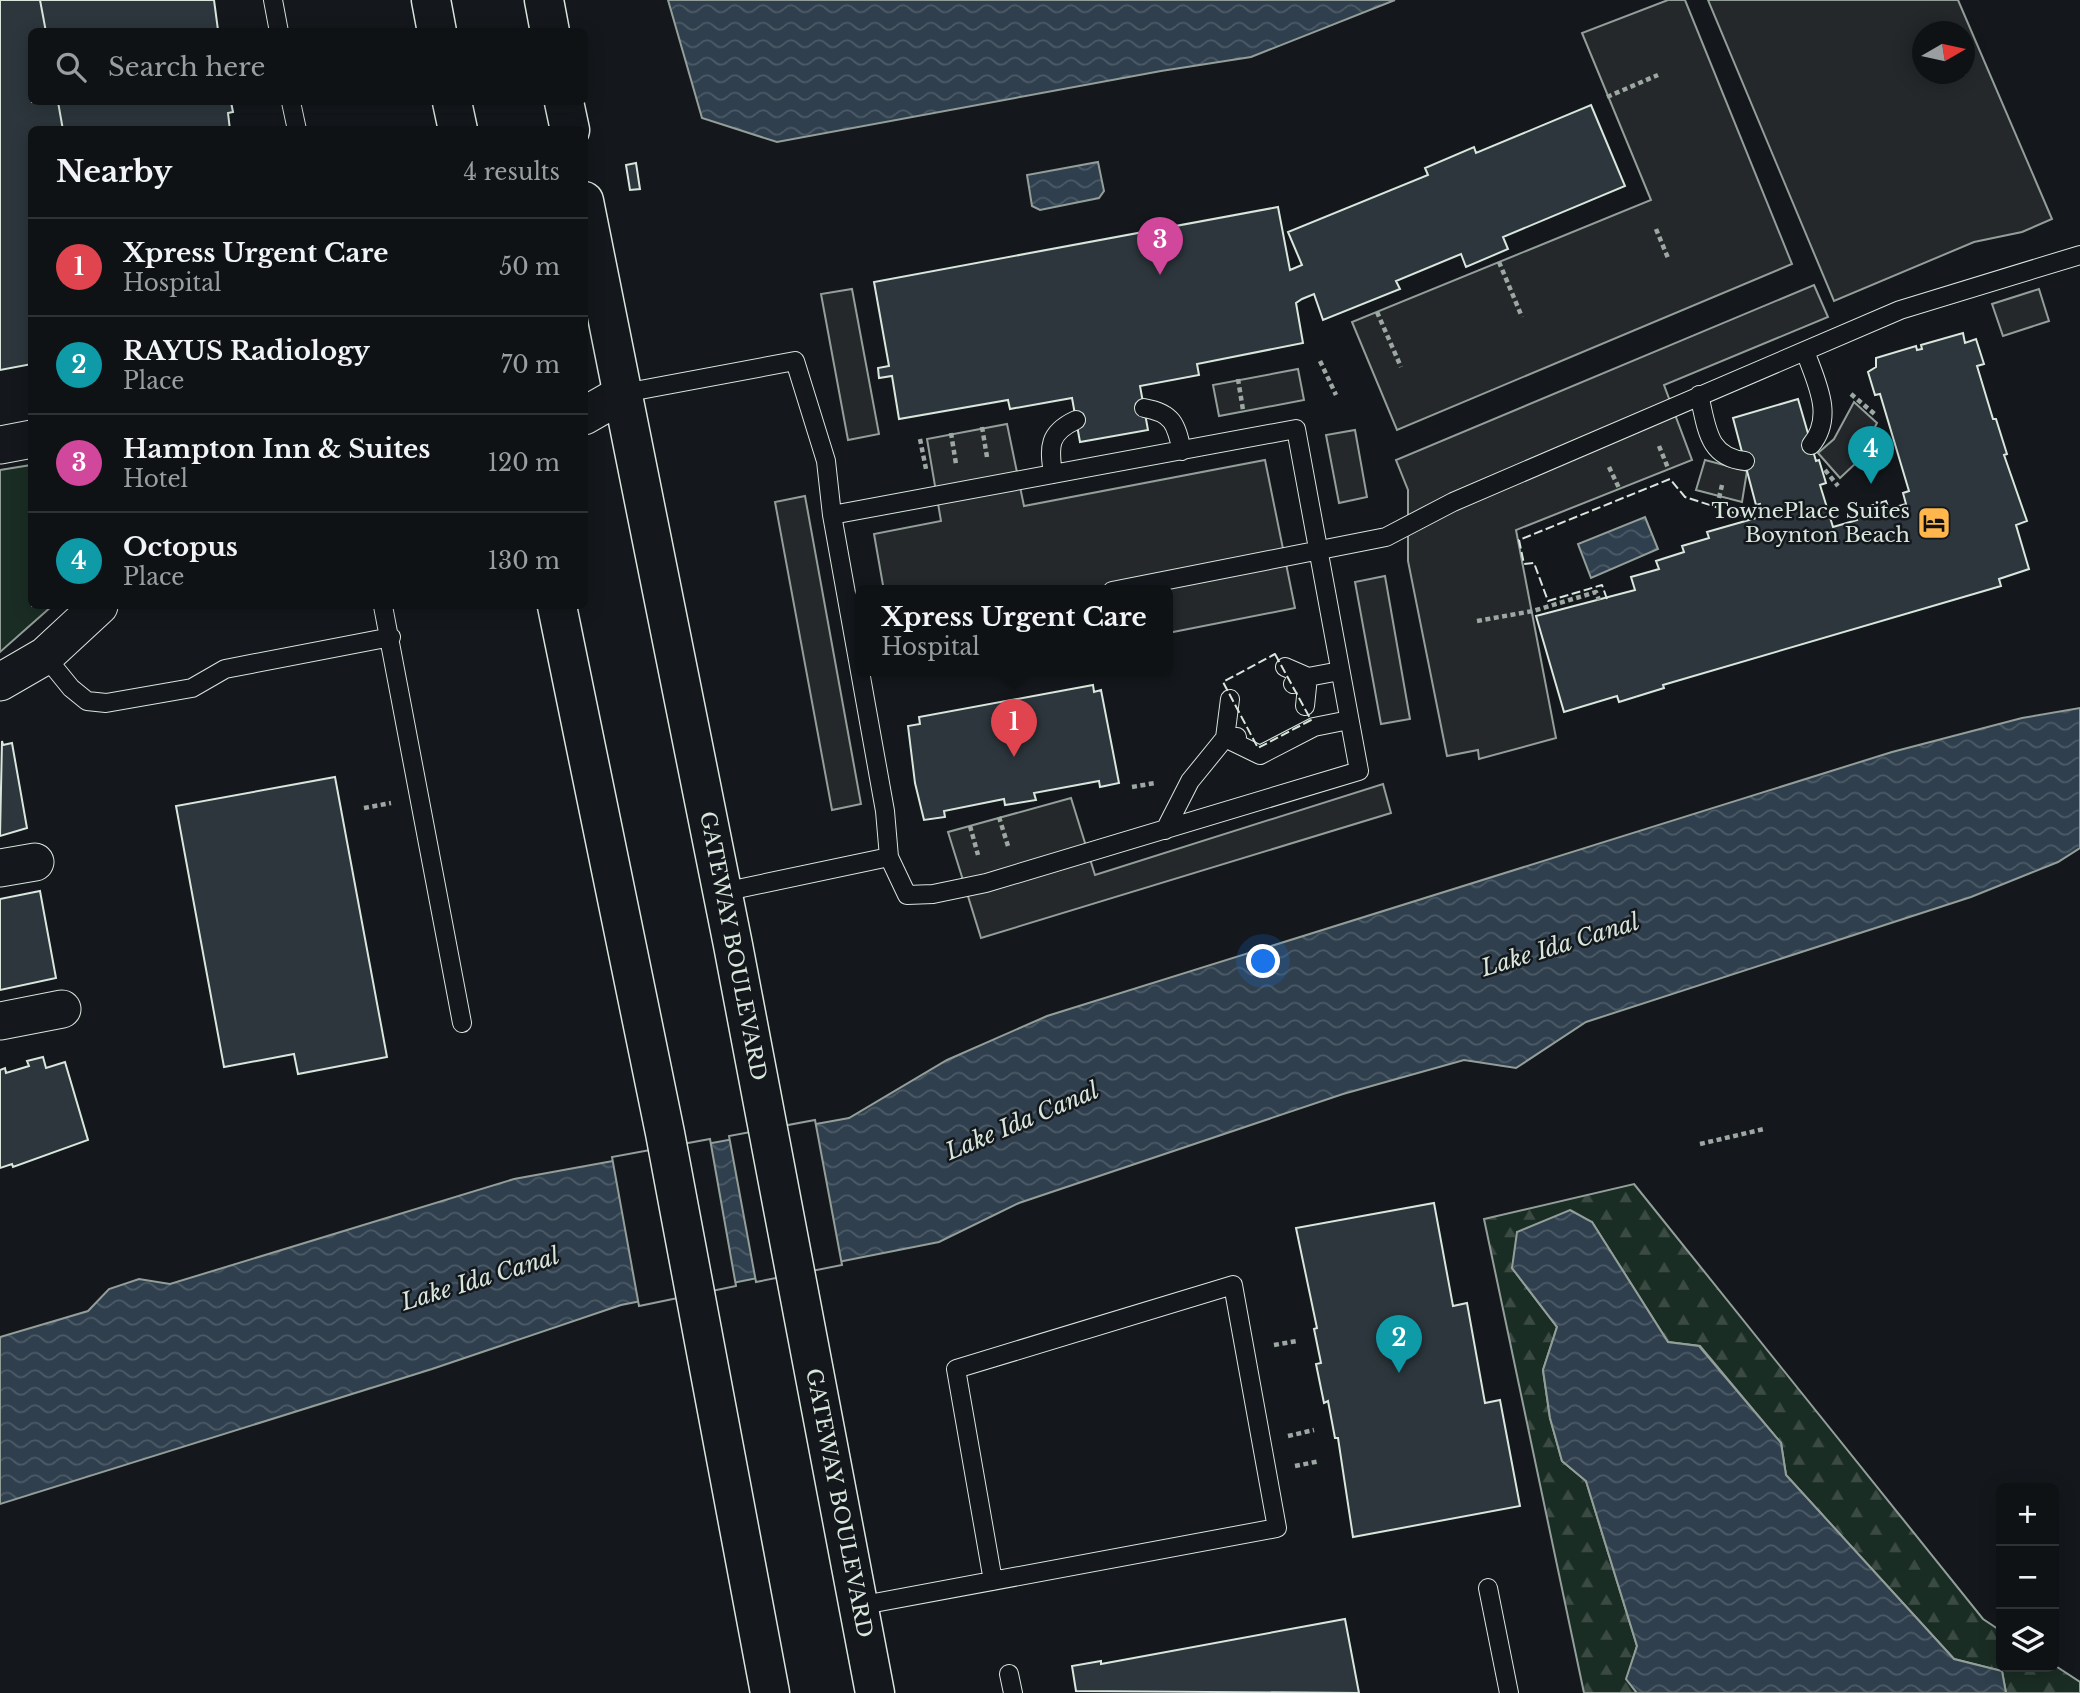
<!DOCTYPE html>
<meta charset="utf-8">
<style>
body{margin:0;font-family:"Libre Baskerville",serif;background:#1d2022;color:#f1f3f6}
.controls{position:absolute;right:21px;bottom:21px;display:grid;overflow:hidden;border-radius:10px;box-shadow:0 4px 18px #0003}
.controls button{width:63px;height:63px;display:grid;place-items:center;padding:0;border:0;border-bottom:2px solid #2f3234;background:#0f1215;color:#f1f3f6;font:35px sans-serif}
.compass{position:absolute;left:1912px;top:21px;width:63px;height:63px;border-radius:50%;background:#0f1215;box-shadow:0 4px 18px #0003;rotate:81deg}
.you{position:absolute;left:1264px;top:962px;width:24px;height:24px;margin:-18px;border:5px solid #fff;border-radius:50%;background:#1a73e8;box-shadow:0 0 0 10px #1a73e833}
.badge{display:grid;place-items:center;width:46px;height:46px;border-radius:50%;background:#2563eb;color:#fff;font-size:23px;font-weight:700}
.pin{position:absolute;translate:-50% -58px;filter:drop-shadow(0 2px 4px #0008)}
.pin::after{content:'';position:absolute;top:37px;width:24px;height:21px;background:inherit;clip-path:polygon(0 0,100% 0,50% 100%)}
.popup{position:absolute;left:855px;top:585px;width:318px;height:91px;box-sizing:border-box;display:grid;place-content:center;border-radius:10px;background:#0f1215;filter:drop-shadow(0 2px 5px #0005);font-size:23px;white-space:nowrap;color:#9b9ea0}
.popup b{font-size:26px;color:#f1f3f6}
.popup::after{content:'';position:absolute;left:50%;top:100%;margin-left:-14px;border:14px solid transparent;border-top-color:#0f1215}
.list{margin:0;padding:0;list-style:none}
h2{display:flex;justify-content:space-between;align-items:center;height:91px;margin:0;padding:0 28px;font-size:30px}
h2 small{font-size:23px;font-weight:400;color:#9b9ea0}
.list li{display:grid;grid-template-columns:46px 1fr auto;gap:21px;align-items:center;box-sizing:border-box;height:98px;padding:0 28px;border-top:2px solid #2f3234}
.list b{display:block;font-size:26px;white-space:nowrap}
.list p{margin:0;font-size:23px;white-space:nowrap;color:#9b9ea0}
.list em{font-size:23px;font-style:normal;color:#9b9ea0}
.icon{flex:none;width:38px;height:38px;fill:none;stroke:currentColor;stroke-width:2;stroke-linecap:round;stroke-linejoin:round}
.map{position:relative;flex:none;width:2080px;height:1693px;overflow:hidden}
.search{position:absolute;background:#0f1215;box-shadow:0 4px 18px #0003;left:28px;top:28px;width:560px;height:77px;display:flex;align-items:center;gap:18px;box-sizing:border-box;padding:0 24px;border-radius:10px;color:#9b9ea0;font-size:26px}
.panel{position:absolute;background:#0f1215;box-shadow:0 4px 18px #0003;left:28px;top:126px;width:560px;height:483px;border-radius:10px}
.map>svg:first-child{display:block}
.green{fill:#1a2d24;stroke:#939e99;stroke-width:2}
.forest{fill:url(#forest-firs);stroke:#939e99;stroke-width:2}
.parking{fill:#24282b;stroke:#939e99;stroke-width:2;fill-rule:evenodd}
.water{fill:url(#water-waves);stroke:#939e99;stroke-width:2}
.pier{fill:#14181c;stroke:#939e99;stroke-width:2}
.building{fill:#2c363c;stroke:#d8e6dc;stroke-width:2}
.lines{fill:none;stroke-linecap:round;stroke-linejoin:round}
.lane-casing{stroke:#d8e6dc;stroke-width:20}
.street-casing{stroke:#d8e6dc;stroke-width:39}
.secondary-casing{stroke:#d8e6dc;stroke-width:41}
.path{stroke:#9da8a2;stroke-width:4.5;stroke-dasharray:5 3.5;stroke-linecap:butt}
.lane{stroke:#14181c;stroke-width:18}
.street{stroke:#14181c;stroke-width:37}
.secondary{stroke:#14181c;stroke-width:38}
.fence{stroke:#d8e6dc;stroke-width:2;stroke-dasharray:9 3.5;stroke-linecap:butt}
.labels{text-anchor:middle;stroke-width:5;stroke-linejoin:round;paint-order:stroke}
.poi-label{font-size:21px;fill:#d8e6dc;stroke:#14181c;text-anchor:end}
.street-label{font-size:21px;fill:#d8e6dc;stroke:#14181c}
.water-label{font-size:23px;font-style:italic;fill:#d8e6dc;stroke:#14181c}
</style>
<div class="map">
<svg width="2080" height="1693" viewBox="0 0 2080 1693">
<defs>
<pattern id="forest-firs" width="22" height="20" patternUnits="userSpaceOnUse" patternTransform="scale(1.75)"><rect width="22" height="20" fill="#1a2d24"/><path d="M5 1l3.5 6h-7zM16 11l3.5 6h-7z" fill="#3b4b43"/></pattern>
<pattern id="water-waves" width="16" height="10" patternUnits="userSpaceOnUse" patternTransform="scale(1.75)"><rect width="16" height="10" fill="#2f3f4d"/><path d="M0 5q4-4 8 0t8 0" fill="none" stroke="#4c5b66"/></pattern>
</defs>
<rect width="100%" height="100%" fill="#14181c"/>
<!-- green -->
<path class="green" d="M31,465L32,606H52L0,652V470Z"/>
<!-- forest -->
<path class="forest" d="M1634,1184L1983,1619L2001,1631V1667L2054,1665L2080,1682V1693H2006L2002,1671L1954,1659L1786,1475L1781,1443L1700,1346L1668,1342L1592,1222L1512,1268L1557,1327L1543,1370L1550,1418L1562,1461L1586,1481L1637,1646L1627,1679L1637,1693H1584L1484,1219Z"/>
<!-- parking -->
<path class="parking" d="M1668,0H1685L1792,264L1397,430L1352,322L1651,200L1582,33Z
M1708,0H1958L2052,219L2022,232L1974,242L1834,301ZM1923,32H1965V74H1923Z
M1814,285L1828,317L1664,385L1692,460L1516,530L1556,738L1479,759L1478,750L1447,756L1408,561V490L1396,460Z
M852,289L879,434L848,440L821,294Z
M2039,289L2049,321L2003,336L1992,304Z
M1298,369L1304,400L1219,416L1213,385Z
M1854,402L1877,423L1856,463L1840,478L1818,453L1834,439Z
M1007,424L1024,506L1265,460L1295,608L1168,633V591H884L874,534L941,521L927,439Z
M1355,430L1367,497L1339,503L1326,435Z
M1705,460L1747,471L1742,502L1696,490Z
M805,496L861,804L832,810L775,502Z
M1385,576L1410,719L1381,724L1355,582Z
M1383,784L1391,813L981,938L948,832L1071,798L1095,875Z"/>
<!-- water -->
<path class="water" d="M668,0H1395L1251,57L1161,71L777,142L702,118Z
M1098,162L1104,191L1099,198L1040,210L1032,206L1027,175Z
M1645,517L1658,549L1591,578L1578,544Z
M2080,708V848L2058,862L1971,897L1586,1022L1516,1068L1464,1060L1343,1094L1019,1203L939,1242L621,1305L432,1369L0,1504V1337L88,1311L109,1289L139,1279L170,1284L514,1179L849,1118L947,1060L1047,1016L1892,752L2022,718Z
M1570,1210L1592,1222L1668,1342L1699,1346L1781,1443L1786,1475L1954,1659L2002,1671L2006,1693H1637L1626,1679L1637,1646L1586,1481L1562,1461L1550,1418L1543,1370L1557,1327L1512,1268L1517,1232Z"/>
<!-- pier -->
<path class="pier" d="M815,1120L842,1265L756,1282L729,1136Z
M710,1139L736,1286L639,1306L612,1157Z"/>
<!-- building -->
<path class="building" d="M0,0H40L46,32H32V102H58L63,130H32V364L0,370Z
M40,0H214L218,30L46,32Z
M58,102H231L233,112L228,113L230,130H63Z
M1591,105L1625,186L1503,237L1508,249L1466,267L1461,254L1396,281L1400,289L1323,320L1314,294L1302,299L1296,303L1303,343L1197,364L1199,375L1140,386L1148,430L1080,442L1072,398L1010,409L1008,400L899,419L892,376L879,378L878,368L889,366L874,282L1278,207L1290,270L1302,265L1288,232L1428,175L1425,168L1474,147L1476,153Z
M636,163L640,189L630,190L626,165Z
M1963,333L1965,343L1976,339L1984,364L1977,366L1993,419H1996L2007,454L2004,455L2027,521L2016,525L2029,569L1999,579L2001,586L1663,685L1664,688L1619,702L1617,696L1564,712L1536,616L1635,590L1631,577L1659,569L1656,561L1684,552L1682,546L1709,538L1707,532L1763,516L1760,504L1756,505L1733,418L1798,399L1816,461L1819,460L1826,483L1820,485L1833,527L1857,520L1854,511L1886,501L1889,509L1906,504L1903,493L1909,491L1880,394L1875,395L1868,372L1876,367V358L1916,346L1917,350L1922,349L1921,345Z
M1093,685L1094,692L1101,690L1119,783L1100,787L1099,781L1034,793L1036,800L1005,805L1004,799L944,811L945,817L924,820L915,783L908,726L920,724L919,717Z
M2,741L3,745L12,743L27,828L0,836Z
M335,777L387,1057L298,1074L294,1054L224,1067L176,806Z
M40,891L56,978L0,990V899Z
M43,1057L46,1068L65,1062L88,1140L13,1167L12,1164L0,1168V1070L5,1068L6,1073L29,1066L27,1061Z
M1434,1203L1453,1306L1467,1303L1485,1403L1500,1400L1520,1506L1353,1537L1338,1438H1335L1328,1401L1324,1403L1316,1364L1321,1363L1314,1329L1317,1328L1296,1228Z
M1345,1619L1359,1693L1076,1691L1072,1666L1101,1661V1664Z"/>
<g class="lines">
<defs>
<path id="lane" d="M273,0L279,32
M291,102L297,130
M1805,351C1816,382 1835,416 1811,445
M624,393L795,361L826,461L832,515L885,811L889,857L907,895L933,894L986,883L1359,771L1296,429L832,515
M1699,395C1707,427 1707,457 1745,461
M1144,408C1173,413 1176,424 1182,451
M1053,474C1049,447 1048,433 1076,420
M1112,591L1386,537L1453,502L1900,310L2080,255
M383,606L462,1023
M45,656L71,688L87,701L106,703L192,688L225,669L391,637
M1285,667L1308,677
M1293,684L1308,677L1340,671
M1305,706L1308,677
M1225,738L1260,755L1314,727L1349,720
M1225,738L1230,699
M1165,830L1190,781L1225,738L1237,737
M723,892L889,857
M1488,1588L1509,1693
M858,1606L1277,1528L1233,1285L956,1369L993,1581
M1009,1674L1013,1693"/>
<path id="street" d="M584,416L624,393
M0,445L32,439
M0,682L45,656L99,606
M0,868L35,862
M0,1021L62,1009"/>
<path id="secondary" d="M431,0L437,32
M544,0L550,32
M452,102L458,130
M564,102L570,130
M584,201L733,945L875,1693
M557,606L665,1133L770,1693"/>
</defs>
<!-- lane casing -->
<use href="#lane" class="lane-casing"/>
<!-- street casing -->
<use href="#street" class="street-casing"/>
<!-- secondary casing -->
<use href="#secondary" class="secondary-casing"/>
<!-- path -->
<path class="path" d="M1607,97L1658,75
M1656,229L1668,258
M1499,262L1522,317
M1377,312L1401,367
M1320,361L1336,395
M1238,379L1243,410
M1851,394L1877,416
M982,427L987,457
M951,433L956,464
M920,439L926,469
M1659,446L1668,468
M1609,467L1619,488
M1825,470L1838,486
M1719,498L1722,485
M1477,621L1533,611L1596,592L1599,600
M1132,787L1155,783
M364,808L391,803
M999,817L1008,846
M970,826L978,855
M1700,1144L1764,1129
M1274,1345L1297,1341
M1288,1436L1314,1430
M1295,1466L1320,1461"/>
<!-- lane -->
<use href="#lane" class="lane"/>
<!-- street -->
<use href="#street" class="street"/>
<!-- secondary -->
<use href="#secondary" class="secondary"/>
<!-- fence -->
<path class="fence" d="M1607,599L1602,585L1548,601L1534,563L1524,564L1519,540L1670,479L1685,497L1753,519
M1275,654L1311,720L1258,748L1223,682Z"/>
</g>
<!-- icons -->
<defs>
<symbol id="hotel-square" viewBox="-11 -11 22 22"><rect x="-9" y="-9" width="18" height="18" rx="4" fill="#ffb74d" stroke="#14181c"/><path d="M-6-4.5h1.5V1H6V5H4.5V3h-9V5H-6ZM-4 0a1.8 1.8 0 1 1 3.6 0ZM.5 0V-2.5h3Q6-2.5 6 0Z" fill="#111"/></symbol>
</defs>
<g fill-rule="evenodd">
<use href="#hotel-square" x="1915" y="504" width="38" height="38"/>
</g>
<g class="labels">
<!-- poi labels -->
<g class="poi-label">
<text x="1910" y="518">TownePlace Suites<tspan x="1910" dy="24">Boynton Beach</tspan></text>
</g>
<!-- street labels -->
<g class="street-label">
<text transform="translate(733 946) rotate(79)" y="7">GATEWAY BOULEVARD</text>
<text transform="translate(839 1503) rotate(79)" y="7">GATEWAY BOULEVARD</text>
</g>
<!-- water labels -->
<g class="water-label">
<text transform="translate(1560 945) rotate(-17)" y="8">Lake Ida Canal</text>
<text transform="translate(1022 1121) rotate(-23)" y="8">Lake Ida Canal</text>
<text transform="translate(480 1279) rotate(-17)" y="8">Lake Ida Canal</text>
</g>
</g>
</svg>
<div class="controls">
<button>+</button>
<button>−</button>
<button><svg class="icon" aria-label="layers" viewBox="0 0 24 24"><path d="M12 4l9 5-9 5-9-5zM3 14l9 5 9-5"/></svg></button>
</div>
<svg class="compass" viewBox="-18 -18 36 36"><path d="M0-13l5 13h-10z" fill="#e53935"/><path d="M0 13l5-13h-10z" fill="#9b9ea0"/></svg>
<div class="you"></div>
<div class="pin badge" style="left:1014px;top:757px;background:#e0444e">1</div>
<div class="popup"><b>Xpress Urgent Care</b>Hospital</div>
<div class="pin badge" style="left:1399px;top:1373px;background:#0f9aa8">2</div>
<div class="pin badge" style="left:1160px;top:275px;background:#d1479c">3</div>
<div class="pin badge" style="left:1871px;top:484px;background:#0f9aa8">4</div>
<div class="search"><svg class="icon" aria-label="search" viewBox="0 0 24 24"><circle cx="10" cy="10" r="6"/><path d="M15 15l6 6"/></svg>Search here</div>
<section class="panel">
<h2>Nearby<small>4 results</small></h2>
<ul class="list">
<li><span class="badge" style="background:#e0444e">1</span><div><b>Xpress Urgent Care</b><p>Hospital</p></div><em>50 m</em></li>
<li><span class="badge" style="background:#0f9aa8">2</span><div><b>RAYUS Radiology</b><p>Place</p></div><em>70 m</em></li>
<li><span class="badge" style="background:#d1479c">3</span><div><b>Hampton Inn &amp; Suites</b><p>Hotel</p></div><em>120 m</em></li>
<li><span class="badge" style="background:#0f9aa8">4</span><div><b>Octopus</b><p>Place</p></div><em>130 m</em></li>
</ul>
</section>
</div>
